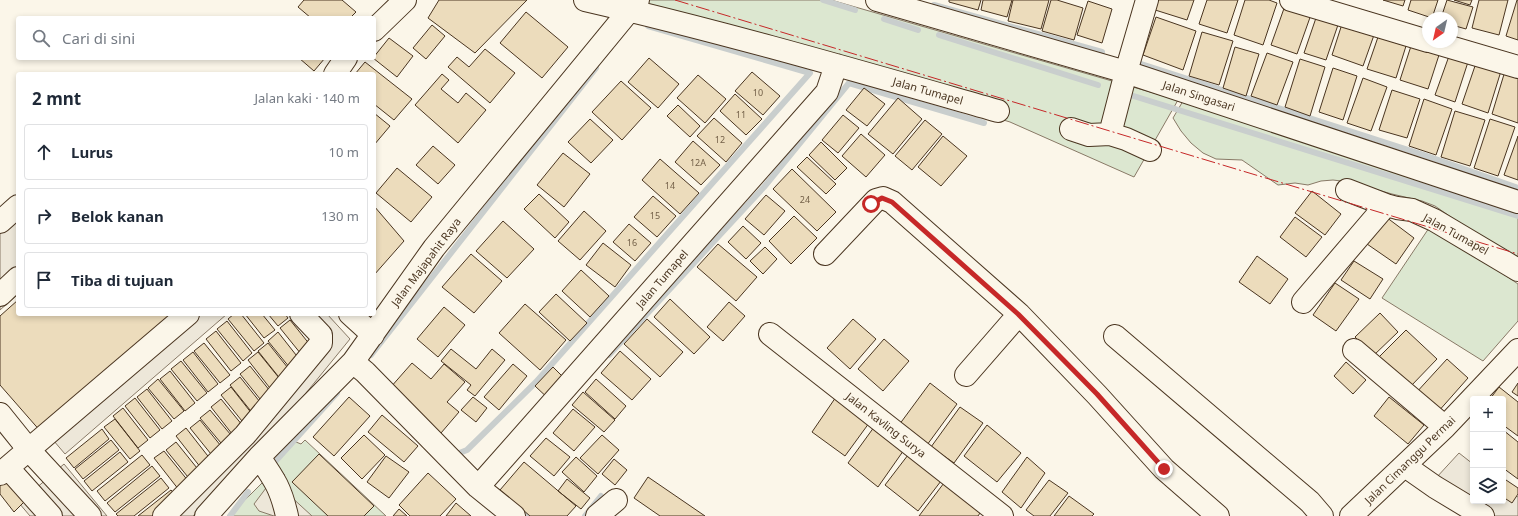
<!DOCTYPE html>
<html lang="id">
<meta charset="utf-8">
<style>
body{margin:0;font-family:"Noto Sans",sans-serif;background:#f6f6f7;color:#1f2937}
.controls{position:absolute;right:12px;bottom:12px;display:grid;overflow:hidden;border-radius:4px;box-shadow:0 2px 6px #0003}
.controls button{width:36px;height:36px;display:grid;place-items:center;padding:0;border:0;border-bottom:1px solid #e0e1e3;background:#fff;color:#1f2937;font:20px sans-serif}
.compass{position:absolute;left:1422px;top:12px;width:36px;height:36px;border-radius:50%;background:#fff;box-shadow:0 2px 6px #0003;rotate:214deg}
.stop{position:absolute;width:12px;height:12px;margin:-9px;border:3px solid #c62828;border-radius:50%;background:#fff}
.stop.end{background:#c62828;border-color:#fff;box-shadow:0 1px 4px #0008}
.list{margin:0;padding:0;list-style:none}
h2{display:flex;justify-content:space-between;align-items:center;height:52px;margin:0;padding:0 16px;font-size:17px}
h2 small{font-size:13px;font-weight:400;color:#747a83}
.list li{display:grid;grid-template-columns:26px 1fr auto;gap:12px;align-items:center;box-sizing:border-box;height:56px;margin:0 8px 8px;padding:0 8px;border:1px solid #e0e1e3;border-radius:4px}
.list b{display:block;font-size:15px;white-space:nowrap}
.list em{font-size:13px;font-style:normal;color:#747a83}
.icon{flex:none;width:22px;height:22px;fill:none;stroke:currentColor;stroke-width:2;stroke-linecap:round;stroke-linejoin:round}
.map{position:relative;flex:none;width:1518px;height:516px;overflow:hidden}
.search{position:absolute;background:#fff;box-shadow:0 2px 6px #0003;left:16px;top:16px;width:360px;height:44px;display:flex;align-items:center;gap:10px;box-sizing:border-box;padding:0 14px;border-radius:4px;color:#747a83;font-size:15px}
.panel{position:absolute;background:#fff;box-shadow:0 2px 6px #0003;left:16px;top:72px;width:360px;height:244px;border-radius:4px}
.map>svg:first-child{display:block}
.green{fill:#dce7d0;stroke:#887966}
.parking{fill:#ede7d9;stroke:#887966}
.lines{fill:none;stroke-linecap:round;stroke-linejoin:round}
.stream{stroke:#c9cecd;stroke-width:6}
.building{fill:#ecdcbc;stroke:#4a3520}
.minor-casing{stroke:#4a3520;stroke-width:24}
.minor{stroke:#fbf6e9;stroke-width:22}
.power{stroke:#c62828;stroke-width:1;stroke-dasharray:14 3 2 3;stroke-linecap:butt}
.route{stroke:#c62828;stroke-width:5}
.labels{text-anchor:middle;stroke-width:3;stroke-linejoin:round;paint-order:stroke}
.number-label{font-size:9px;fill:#725f47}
.street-label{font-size:11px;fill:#4a3520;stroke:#fbf6e9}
</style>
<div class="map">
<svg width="1518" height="516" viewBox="0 0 1518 516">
<rect width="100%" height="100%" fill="#fbf6e9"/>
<!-- green -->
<path class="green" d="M613,0H831L1178,100L1134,177L1010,122Z
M1183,101L1518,208V273L1474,233L1435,206L1422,201L1392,194L1349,182L1333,180L1321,181L1308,185L1295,183L1278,185L1242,160L1216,159L1203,153L1191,143L1181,131L1173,118Z
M1431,225L1518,284V321L1483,361L1382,298Z
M305,440L386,516H229L268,477L267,471C278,462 285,450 296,442L301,444Z"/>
<!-- parking -->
<path class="parking" d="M18,198V294L0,310V214Z
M183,314H227L65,454L48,434Z
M297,314H327L350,339L275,431L193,516H165L323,345Z
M1459,453L1473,464V501H1503V486L1518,497V516H1489L1436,478Z
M64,464L107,516H30L19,503Z
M284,474L288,494L312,516H274L259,511L254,504L269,484Z"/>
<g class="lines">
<!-- stream -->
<path class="stream" d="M823,0L855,10
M934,5L1102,52
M884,19L918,30
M939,35L1098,85
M1135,62L1424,155L1518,188
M1124,93L1518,216
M371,355L596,68
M609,355L764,187L849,83L984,123
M457,454L467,450L536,382L810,73L648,26
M272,465L337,393
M519,508L528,516
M230,516L248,492
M585,516L601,496"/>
</g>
<!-- building -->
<path class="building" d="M304,0H342L356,12L350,18H311L298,7Z
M439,0H527L475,53L428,18Z
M949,0H981L978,10L949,2Z
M983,0H1012L1007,17L981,10Z
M1013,0H1049L1041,29L1008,21Z
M1051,0H1057L1083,8L1074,40L1042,31Z
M1155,0H1194L1187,20L1152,9Z
M1207,0H1238L1227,33L1199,24Z
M1245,0H1269L1277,3L1263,45L1234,35Z
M1287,0L1313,9L1297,54L1271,45Z
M1383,0H1405L1403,6Z
M1411,0H1438L1432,18L1408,10Z
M1447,0L1473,7L1466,29L1452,25V18H1441Z
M1454,0H1472L1470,5Z
M1479,0H1508L1499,35L1472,28Z
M1517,0H1518V40L1506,36Z
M1088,1L1112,9L1102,43L1077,35Z
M526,12L568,47L542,78L500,43Z
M1318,12L1340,19L1326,60L1304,53Z
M1156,17L1196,31L1183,70L1143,55Z
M1342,24L1374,35L1363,66L1332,55Z
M432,25L445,36L426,59L413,48Z
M1202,32L1233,41L1219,85L1189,76Z
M1378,37L1406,46L1396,78L1367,69Z
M389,38L413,56L397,77L373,58Z
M1411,46L1439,55L1428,89L1400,80Z
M1235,47L1259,54L1246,96L1223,88Z
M485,49L515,73L490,103L448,67L457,57L469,67Z
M1267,53L1293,62L1277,105L1251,96Z
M1449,56L1468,62L1455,102L1435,95Z
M299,58H325L314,71Z
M649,58L679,84L658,108L628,82Z
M1300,59L1325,67L1310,116L1285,107Z
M365,62L412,99L394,120L374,104V74H355Z
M1476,63L1501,71L1488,113L1462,104Z
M1333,68L1357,76L1343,120L1319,112Z
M1505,71L1518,75V123L1492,114Z
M752,72L780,96L763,115L735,91Z
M442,74L449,80L441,89L458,103L466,93L486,110L458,143L415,105Z
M698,75L726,99L705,123L677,98Z
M1363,78L1387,87L1371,131L1347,123Z
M621,81L651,108L622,140L592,112Z
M864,88L885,104L867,126L846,110Z
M1392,90L1420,99L1407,138L1379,130Z
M735,94L762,119L746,135L720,111Z
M898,98L922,119L893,154L868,134Z
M1424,99L1452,109L1436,155L1409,146Z
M678,105L700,126L690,137L667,116Z
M1455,111L1485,120L1470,166L1441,157Z
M374,113L390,126L374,145Z
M843,115L859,128L838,153L822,140Z
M714,118L742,143L726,162L697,136Z
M590,119L613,140L591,163L568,142Z
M1490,119L1515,127L1498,176L1474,168Z
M925,120L942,134L912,170L895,156Z
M861,134L885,155L866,177L842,156Z
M943,136L967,156L941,186L918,167Z
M1518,136V180L1504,175Z
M693,141L720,165L701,185L675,162Z
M821,142L847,168L835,180L809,155Z
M433,146L455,165L438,184L416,165Z
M563,153L590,174L564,207L537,185Z
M807,157L836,184L826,194L797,167Z
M660,159L699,193L680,214L642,180Z
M397,168L432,197L411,222L376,193Z
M792,169L836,212L817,231L773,189Z
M1312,191L1341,214L1325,235L1295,213Z
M539,194L569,222L555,238L524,209Z
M766,195L785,211L764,235L745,219Z
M653,196L676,216L657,237L634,217Z
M374,206L404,241L374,275Z
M584,211L606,231L580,260L558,241Z
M794,216L817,238L791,264L769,241Z
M1295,217L1322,237L1306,257L1280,237Z
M1386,217L1414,238L1396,264L1367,244Z
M503,221L534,249L507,278L476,251Z
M629,224L651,243L635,261L613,242Z
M743,226L761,243L746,259L728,242Z
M603,243L631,265L615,287L586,265Z
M718,244L757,277L736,301L697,267Z
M765,247L777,259L763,274L750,261Z
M471,254L502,281L474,313L442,287Z
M1257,256L1288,279L1270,304L1239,282Z
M1354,261L1383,279L1370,299L1341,280Z
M581,270L609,296L590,317L562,291Z
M1335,283L1359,299L1336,331L1313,315Z
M556,294L587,323L570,341L539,312Z
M670,299L710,337L694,354L654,317Z
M18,300V314H178L42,433L0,385V316Z
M729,302L745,316L723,341L707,327Z
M525,304L566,340L540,370L499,333Z
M444,307L465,325L438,357L417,339Z
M1380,313L1398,332L1373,356L1355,337Z
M234,314H241L264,343L254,351L228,319Z
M245,314H262L275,330L264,338Z
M268,314H285L288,318L278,326Z
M647,319L683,352L660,377L624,344Z
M853,319L876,339L850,369L827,348Z
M290,320L311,346L301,354L280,328Z
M227,321L252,353L243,361L217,329Z
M1406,330L1437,359L1410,387L1379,357Z
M216,331L241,363L231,371L206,339Z
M278,332L300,360L290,368L268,341Z
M884,339L909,361L883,391L858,369Z
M204,343L230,375L220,383L194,351Z
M268,343L292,373L282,381L258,351Z
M451,349L476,369L492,349L505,360L475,396L467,390L471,385L441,361Z
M620,351L651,379L632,400L601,373Z
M193,352L218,384L208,392L183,360Z
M258,352L284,384L273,392L248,360Z
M1447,359L1468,378L1437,413L1415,394Z
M181,361L207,393L197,401L171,369Z
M1346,362L1366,380L1353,394L1334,376Z
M412,363L431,379L444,364L465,382L447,402L459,412L441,433L390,388Z
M513,364L527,376L499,410L484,397Z
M250,366L274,396L264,404L240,374Z
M553,367L569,383L551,401L535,386Z
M170,371L195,403L185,411L160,379Z
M240,377L264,407L254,415L230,385Z
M158,379L184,411L174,419L148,388Z
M596,379L626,406L615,419L585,392Z
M930,383L957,404L927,445L899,425Z
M1518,383V396L1512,392Z
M231,387L256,419L246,426L221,395Z
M1499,387L1518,402V436L1503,425V399H1490Z
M147,389L172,421L162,429L137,397Z
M583,392L615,420L604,432L572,405Z
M838,394L872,419L845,456L812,432Z
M349,397L370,416L334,456L313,437Z
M473,397L487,408L476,422L461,410Z
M1389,397L1424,425L1408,444L1374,416Z
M135,398L160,430L150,438L125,406Z
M221,399L247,431L236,439L211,407Z
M960,407L983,423L954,463L931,447Z
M123,408L148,440L138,448L113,416Z
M573,409L595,427L574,451L553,433Z
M210,410L236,441L226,449L200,418Z
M382,415L418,446L404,462L368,432Z
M115,419L140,451L130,459L104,427Z
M200,420L225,451L215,459L190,428Z
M877,423L906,447L878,487L848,463Z
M987,425L1021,453L997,482L964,456Z
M186,428L211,460L201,468L176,436Z
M102,429L109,439L74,468L66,458Z
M1503,430L1518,442V479L1503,468Z
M364,435L385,455L362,479L341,458Z
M602,435L619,450L598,474L580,458Z
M546,438L570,457L554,476L530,456Z
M111,440L119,450L83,479L75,469Z
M176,442L201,473L192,482L166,450Z
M164,451L189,482L179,490L154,458Z
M120,452L128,462L92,491L84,481Z
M319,454L374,506L364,516H328L292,482Z
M142,455L150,465L105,501L97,491Z
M908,455L941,481L918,511L885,485Z
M386,456L409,472L389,498L367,482Z
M576,457L597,476L584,492L562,472Z
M1027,457L1045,473L1021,508L1002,492Z
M614,459L627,470L615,485L602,474Z
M524,462L576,506L567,516H530L500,490Z
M152,466L160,476L115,512L107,503Z
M428,473L456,499L440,516H410L399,505Z
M4,475L25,501L14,512L0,494V478Z
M648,477L705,516H660L634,498Z
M161,478L169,488L134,516H118L116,514Z
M1503,478L1518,488V494L1512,503L1503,497Z
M567,479L590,498L581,509L558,491Z
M947,479L984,507L978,516H919Z
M1049,480L1068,493L1050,516H1034L1026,510Z
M171,490L179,499L158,516H138Z
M1069,496L1094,514L1092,516H1054Z
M456,503L471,516H446Z
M399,509L407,516H393Z"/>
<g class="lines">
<defs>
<path id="minor" d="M585,0C724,32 861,72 998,111
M877,0L1126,72L1518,202
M1291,0L1428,41
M374,30L405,0
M1433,42L1518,67
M335,74L346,58
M1071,129L1089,135L1110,134L1126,139L1150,150
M1110,134L1126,72L1147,0
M1347,190L1386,205L1397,208L1412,210L1434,220L1518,270
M0,222L18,206
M825,254L876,200L883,198L892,202L1019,314L1097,395L1164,469L1218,516
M0,295L18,278
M1303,302L1386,205
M350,314L373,335
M770,334L1002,516
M1115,336L1310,502L1322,516
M1354,350L1445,427
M353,362L365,372L478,487L514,516
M966,375L1019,314
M0,414L29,450L90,516
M259,457C275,480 281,489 287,516
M1405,466L1435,487L1483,516
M8,468L51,516
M0,474L188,314
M478,487L827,92L836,65
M164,516L245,435L321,343V335L301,314
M206,516L259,457L353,362L434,248L638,0
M597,516L616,500
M1351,516L1445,427L1518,350"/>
</defs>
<!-- minor casing -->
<use href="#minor" class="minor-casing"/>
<!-- minor -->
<use href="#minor" class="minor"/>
<!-- power -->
<path class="power" d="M675,0L1518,254"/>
</g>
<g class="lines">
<!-- route -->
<path class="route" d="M871,204L882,198L892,202L1018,314L1097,394L1164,469"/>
</g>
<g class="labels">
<!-- number labels -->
<g class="number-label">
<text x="758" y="96">10</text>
<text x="741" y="118">11</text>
<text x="720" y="143">12</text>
<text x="698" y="166">12A</text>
<text x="670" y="189">14</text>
<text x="805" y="203">24</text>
<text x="655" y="219">15</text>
<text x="632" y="246">16</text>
</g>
<!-- street labels -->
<g class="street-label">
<text transform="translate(928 91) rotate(16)" y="4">Jalan Tumapel</text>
<text transform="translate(1199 96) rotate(18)" y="4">Jalan Singasari</text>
<text transform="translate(1456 234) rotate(29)" y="4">Jalan Tumapel</text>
<text transform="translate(426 262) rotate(-53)" y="4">Jalan Majapahit Raya</text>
<text transform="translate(662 279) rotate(-49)" y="4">Jalan Tumapel</text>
<text transform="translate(886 425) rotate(38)" y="4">Jalan Kavling Surya</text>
<text transform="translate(1410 460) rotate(-44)" y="4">Jalan Cimanggu Permai</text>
</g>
</g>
</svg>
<div class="controls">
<button>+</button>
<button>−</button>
<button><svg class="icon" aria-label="layers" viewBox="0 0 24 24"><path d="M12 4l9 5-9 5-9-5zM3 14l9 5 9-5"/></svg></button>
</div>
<svg class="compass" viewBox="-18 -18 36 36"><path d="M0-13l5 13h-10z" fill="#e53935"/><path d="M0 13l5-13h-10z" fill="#747a83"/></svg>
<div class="stop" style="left:871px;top:204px"></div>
<div class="stop end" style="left:1164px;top:469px"></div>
<div class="search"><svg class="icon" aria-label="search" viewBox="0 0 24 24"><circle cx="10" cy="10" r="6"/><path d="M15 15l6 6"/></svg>Cari di sini</div>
<section class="panel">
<h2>2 mnt<small>Jalan kaki · 140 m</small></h2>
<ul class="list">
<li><svg class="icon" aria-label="ahead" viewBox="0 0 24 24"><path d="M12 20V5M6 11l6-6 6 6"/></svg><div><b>Lurus</b></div><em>10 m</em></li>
<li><svg class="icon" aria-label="right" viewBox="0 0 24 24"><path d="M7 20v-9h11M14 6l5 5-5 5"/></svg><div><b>Belok kanan</b></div><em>130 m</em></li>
<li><svg class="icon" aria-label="arrive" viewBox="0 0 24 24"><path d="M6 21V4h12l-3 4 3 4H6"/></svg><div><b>Tiba di tujuan</b></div></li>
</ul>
</section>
</div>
